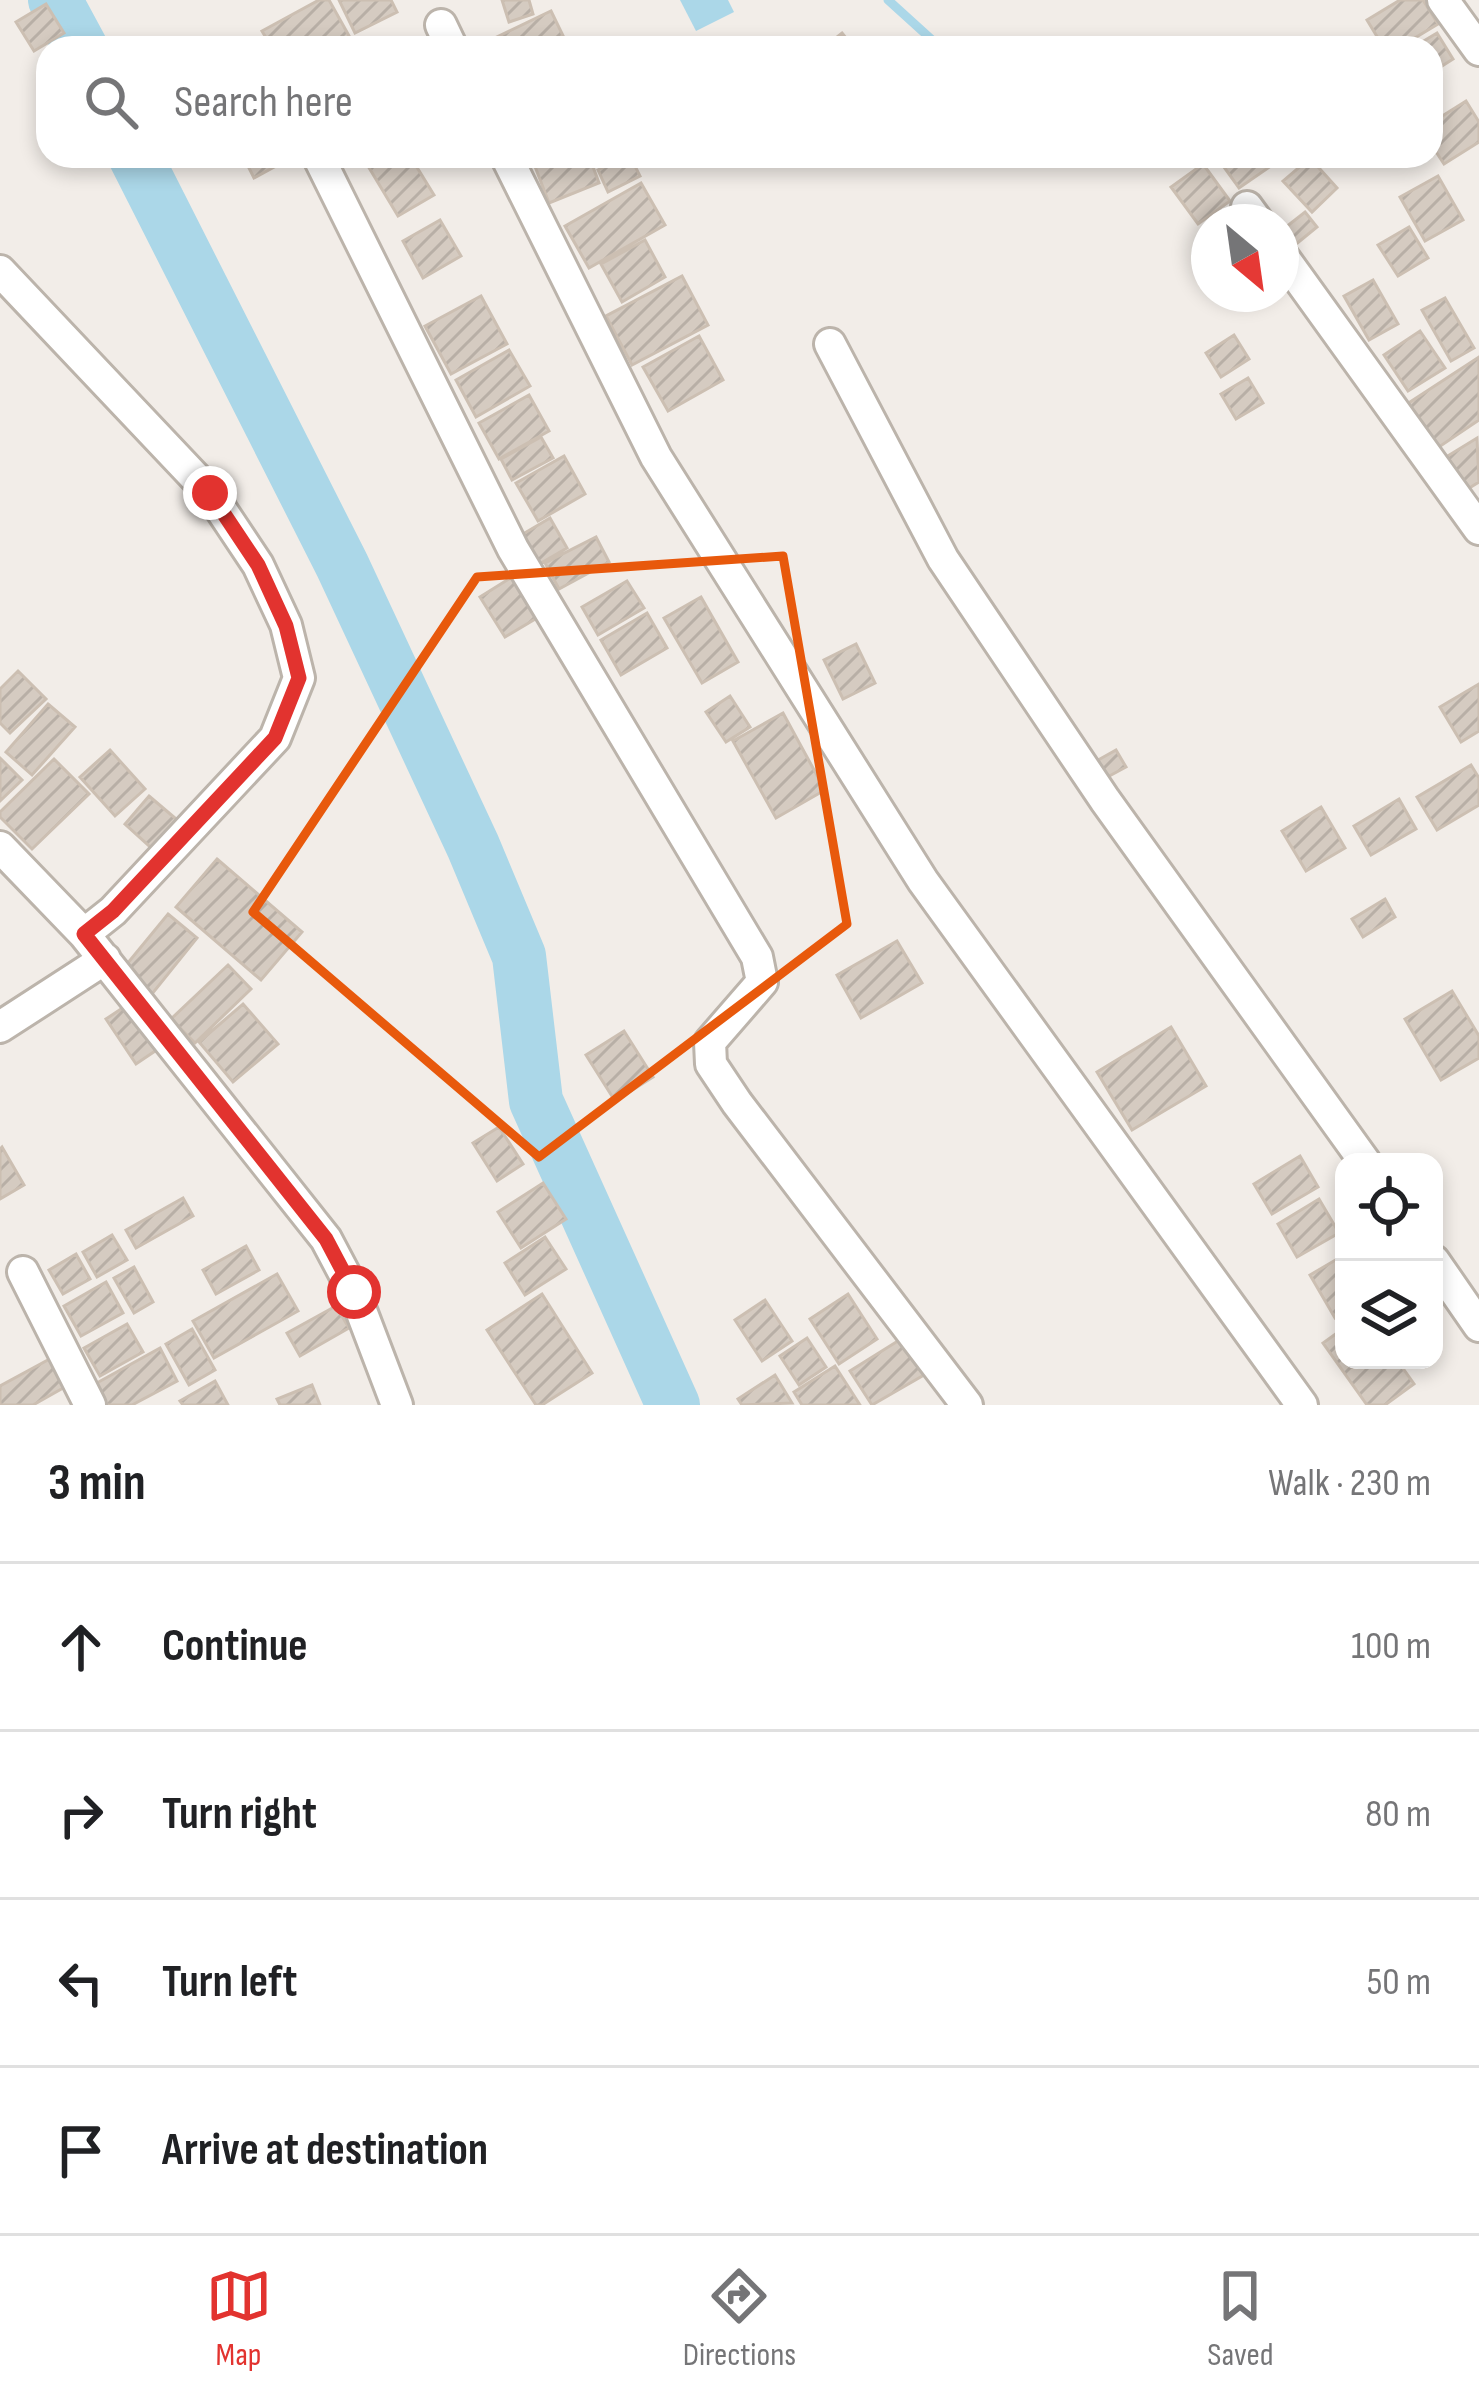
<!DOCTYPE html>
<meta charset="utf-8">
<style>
body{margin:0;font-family:"Sofia Sans Condensed",sans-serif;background:#f6f6f6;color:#202124}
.controls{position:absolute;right:36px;bottom:36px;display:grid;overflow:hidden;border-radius:24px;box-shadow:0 6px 18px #0003}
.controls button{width:108px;height:108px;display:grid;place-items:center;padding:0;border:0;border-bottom:3px solid #e0e0e0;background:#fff;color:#202124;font:60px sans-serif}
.compass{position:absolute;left:1191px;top:204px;width:108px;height:108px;border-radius:50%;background:#fff;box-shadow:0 6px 18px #0003;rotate:151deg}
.stop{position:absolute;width:36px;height:36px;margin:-27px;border:9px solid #e2332f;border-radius:50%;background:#fff}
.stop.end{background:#e2332f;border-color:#fff;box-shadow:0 3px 12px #0008}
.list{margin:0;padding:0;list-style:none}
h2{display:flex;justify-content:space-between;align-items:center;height:156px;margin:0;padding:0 48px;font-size:51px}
h2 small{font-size:39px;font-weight:400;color:#757577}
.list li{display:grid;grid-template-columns:78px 1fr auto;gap:36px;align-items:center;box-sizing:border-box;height:168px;padding:0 48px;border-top:3px solid #e0e0e0}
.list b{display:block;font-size:45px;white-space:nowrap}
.list em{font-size:39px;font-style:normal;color:#757577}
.icon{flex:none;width:66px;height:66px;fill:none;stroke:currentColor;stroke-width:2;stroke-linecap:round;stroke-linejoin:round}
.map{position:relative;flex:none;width:1479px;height:1405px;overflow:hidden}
.search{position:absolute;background:#fff;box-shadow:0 6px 18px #0003;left:36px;right:36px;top:36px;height:132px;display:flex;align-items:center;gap:30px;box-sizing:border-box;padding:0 42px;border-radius:36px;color:#757577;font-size:45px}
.sheet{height:828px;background:#fff}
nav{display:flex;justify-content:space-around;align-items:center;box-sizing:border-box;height:168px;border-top:3px solid #e0e0e0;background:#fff;font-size:33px;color:#757577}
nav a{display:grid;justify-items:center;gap:6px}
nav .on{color:#e2332f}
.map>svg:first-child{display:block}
.water{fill:#abd7e8}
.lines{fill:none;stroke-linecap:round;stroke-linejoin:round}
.stream{stroke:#abd7e8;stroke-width:9}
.river{stroke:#abd7e8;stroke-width:54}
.building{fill:url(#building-hatch);stroke:#ccbfb2;stroke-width:3}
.minor-casing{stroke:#bcb4ab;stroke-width:36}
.minor{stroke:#fff;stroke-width:30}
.route{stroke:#e2332f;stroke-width:15}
.marked{fill:none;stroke:#e8590c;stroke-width:9;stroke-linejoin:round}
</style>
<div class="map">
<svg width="1479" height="1405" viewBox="0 0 1479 1405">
<defs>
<pattern id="building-hatch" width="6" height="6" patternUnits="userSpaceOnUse" patternTransform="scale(3)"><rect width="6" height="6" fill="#d5cbc1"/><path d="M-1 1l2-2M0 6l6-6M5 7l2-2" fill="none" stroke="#b8afa6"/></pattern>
</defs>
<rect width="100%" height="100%" fill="#f2ede8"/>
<!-- water -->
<path class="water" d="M680,0H728L734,12L696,31Z"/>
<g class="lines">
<!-- stream -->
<path class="stream" d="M888,0L941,48"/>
<!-- river -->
<path class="river" d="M55,0L81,48
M135,156L342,565L473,846L519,956L536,1101L673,1405"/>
</g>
<!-- building -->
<path class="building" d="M319,0H329L353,43L344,48H272L262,31Z
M339,0H391L397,12L355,33Z
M502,0H529L533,14L509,22Z
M1400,0H1423L1438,24L1398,48H1384L1367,20Z
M46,4L64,33L34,51L16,22Z
M551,11L569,48H482L480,45Z
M842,33L854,48H823Z
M1437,33L1453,59L1431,73V48H1412Z
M1466,101L1479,122V142L1444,164L1431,144V123Z
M243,156H273L278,165L254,178Z
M385,156H410L434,195L398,216L368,166Z
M531,156H589L599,183L549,203Z
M626,156H630L640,176L608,192L598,170Z
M1216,156H1278L1281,159L1239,188Z
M1310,158L1337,188L1312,212L1283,181Z
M1203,164L1230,201L1198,224L1171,187Z
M1438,176L1463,220L1425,241L1400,197Z
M641,183L665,225L589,268L565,226Z
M1305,212L1317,227L1284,254L1281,231Z
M440,220L461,256L423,278L403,241Z
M1409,227L1428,258L1398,276L1378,245Z
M645,240L665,277L622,302L601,264Z
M682,276L708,325L632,365L606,316Z
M1373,280L1398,324L1369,340L1344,296Z
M481,296L507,344L451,374L425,326Z
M1445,298L1474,348L1451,361L1422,310Z
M1420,331L1445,368L1408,391L1384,355Z
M1234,335L1249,359L1221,377L1206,353Z
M699,336L723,380L668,411L643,367Z
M509,350L530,386L476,417L456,380Z
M1479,357V420L1433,451L1404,406Z
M1248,378L1263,403L1236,419L1221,394Z
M529,395L549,431L499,459L479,423Z
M541,437L553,458L512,480L501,459Z
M1477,438L1479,482L1458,495L1438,462Z
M564,456L585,494L538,521L516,483Z
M550,518L567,548L536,566L518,537Z
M596,537L609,562L559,589L545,563Z
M517,574L542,615L505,637L480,597Z
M627,581L644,608L598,635L582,607Z
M701,597L738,662L702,683L664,618Z
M647,613L667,648L621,675L601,640Z
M856,644L875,683L843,699L824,660Z
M18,671L46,699L10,733L0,723V689Z
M1479,684V731L1461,742L1440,707Z
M730,696L750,727L726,742L706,712Z
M48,704L75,727L32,775L6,752Z
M783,713L825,790L776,818L733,741Z
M110,750L145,789L115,816L80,777Z
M1116,750L1126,767L1100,781L1091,764Z
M0,758L22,780L0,801Z
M54,759L89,794L32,849L0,817V812Z
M1471,765L1479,778V805L1437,830L1417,797Z
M149,796L182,824L157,853L125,824Z
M1399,799L1416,829L1371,855L1354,826Z
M1321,807L1345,848L1306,871L1282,831Z
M217,859L302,932L261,980L176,907Z
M1385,899L1395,917L1363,937L1352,919Z
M168,914L197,938L152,994L122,970Z
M897,941L922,983L861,1018L837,975Z
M228,965L251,989L195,1043L171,1019Z
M1452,991L1479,1036V1058L1441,1080L1405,1019Z
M130,1003L161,1047L136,1064L106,1019Z
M243,1004L278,1044L233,1082L199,1042Z
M1171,1027L1206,1086L1132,1130L1097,1072Z
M624,1031L653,1077L615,1101L586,1055Z
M499,1127L523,1164L497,1181L473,1143Z
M2,1147L24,1185L0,1199V1149Z
M1300,1156L1318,1187L1272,1214L1254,1184Z
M543,1183L566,1219L521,1248L498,1212Z
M183,1198L193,1216L136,1248L126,1230Z
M1319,1199L1339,1233L1297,1257L1278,1224Z
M112,1235L127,1260L97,1277L83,1252Z
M545,1237L566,1269L525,1295L505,1263Z
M246,1246L259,1270L216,1294L203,1270Z
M76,1254L90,1279L63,1294L49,1270Z
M1344,1255V1313L1335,1318L1310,1275Z
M134,1267L153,1302L134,1313L114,1278Z
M277,1274L298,1311L214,1358L193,1321Z
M106,1282L123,1313L81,1336L64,1306Z
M542,1294L592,1373L542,1405H536L487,1330Z
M848,1294L877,1339L839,1364L810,1319Z
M765,1300L792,1341L762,1361L735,1320Z
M336,1306L349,1328L300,1356L287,1333Z
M127,1324L143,1352L100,1376L84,1348Z
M1344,1328V1360H1397L1414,1384L1385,1405H1367L1323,1343Z
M192,1329L215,1370L189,1385L166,1344Z
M807,1338L826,1367L799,1385L780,1356Z
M901,1339L924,1375L872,1405L850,1371Z
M160,1348L177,1381L132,1405H107L95,1384Z
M57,1355L72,1383L33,1405H0V1386Z
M835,1366L860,1405H802L794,1392Z
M775,1375L792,1403L742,1405L738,1399Z
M215,1381L228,1405H183L180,1401Z
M312,1385L320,1405H280L277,1399Z"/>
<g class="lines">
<defs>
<path id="minor" d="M1443,0L1479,50
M441,25L452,48
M318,156L513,549L757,957L762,982L710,1042L711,1064L737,1103L967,1405
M506,156L656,457L923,881L1302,1405
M1247,207L1258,222
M1281,254L1479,529
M0,271L210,493L258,565L286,625L299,678L275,738L113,911L84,934
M830,344L943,559L1105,800L1365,1162
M0,847L84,934L326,1239L354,1292L397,1405
M0,1027L105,959
M1434,1261L1479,1326
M23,1272L90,1405"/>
</defs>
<!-- minor casing -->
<use href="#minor" class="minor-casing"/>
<!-- minor -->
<use href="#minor" class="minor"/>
</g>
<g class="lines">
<!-- route -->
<path class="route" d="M210,493L258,565L286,626L299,678L275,738L113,911L84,934L326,1239L354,1292"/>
</g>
<!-- marked area -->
<path class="marked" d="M783,556L847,924L539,1157L253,912L477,577Z"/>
</svg>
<div class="controls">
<button><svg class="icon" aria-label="locate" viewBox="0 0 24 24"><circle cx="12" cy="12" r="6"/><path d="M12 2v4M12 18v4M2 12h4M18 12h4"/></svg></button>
<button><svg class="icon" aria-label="layers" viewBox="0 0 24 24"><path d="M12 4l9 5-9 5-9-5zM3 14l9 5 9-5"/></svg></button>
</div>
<svg class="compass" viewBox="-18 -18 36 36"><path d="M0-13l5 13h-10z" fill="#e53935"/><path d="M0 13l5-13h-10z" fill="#757577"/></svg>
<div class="stop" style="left:354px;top:1292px"></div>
<div class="stop end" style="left:210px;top:493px"></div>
<div class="search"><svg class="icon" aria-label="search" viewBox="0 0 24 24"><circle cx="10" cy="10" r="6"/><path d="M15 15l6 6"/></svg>Search here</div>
</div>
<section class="sheet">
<h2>3 min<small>Walk · 230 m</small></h2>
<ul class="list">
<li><svg class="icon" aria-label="ahead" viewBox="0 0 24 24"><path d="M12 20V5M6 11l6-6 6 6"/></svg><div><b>Continue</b></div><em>100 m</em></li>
<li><svg class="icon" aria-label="right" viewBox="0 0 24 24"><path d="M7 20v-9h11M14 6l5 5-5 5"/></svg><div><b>Turn right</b></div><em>80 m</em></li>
<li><svg class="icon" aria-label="left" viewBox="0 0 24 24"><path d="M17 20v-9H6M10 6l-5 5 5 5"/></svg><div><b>Turn left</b></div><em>50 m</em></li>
<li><svg class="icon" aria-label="arrive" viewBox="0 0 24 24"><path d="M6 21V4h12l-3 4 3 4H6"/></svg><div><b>Arrive at destination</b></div></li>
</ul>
</section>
<nav>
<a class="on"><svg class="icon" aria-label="map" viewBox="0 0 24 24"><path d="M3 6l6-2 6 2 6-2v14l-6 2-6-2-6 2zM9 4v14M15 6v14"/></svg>Map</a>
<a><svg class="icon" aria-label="directions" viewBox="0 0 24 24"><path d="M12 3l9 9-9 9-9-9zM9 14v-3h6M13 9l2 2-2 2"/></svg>Directions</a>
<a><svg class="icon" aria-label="saved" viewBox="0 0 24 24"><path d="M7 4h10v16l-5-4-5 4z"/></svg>Saved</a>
</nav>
